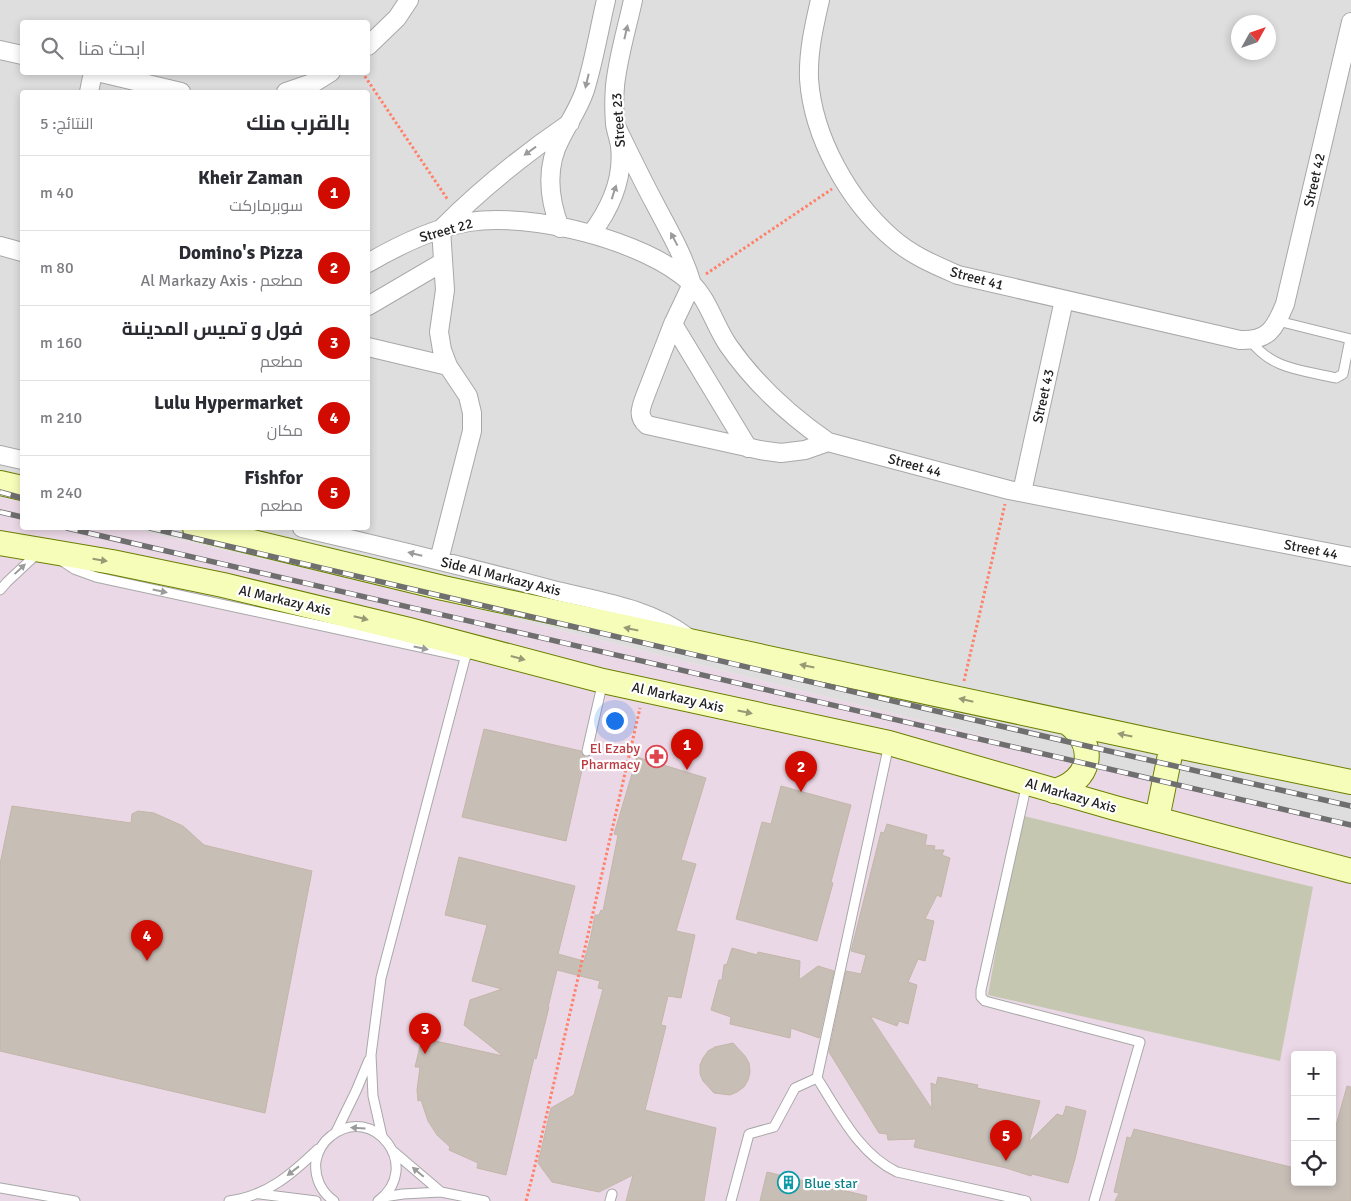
<!DOCTYPE html>
<html lang="ar">
<meta charset="utf-8">
<style>
body{margin:0;font-family:Signika,Cairo,sans-serif;background:#f2f2f3;color:#2b2b33;direction:rtl}
.controls{position:absolute;right:15px;bottom:15px;display:grid;overflow:hidden;border-radius:5px;box-shadow:0 2px 8px #0003}
.controls button{width:45px;height:45px;display:grid;place-items:center;padding:0;border:0;border-bottom:1px solid #e1e1e2;background:#fff;color:#2b2b33;font:25px sans-serif}
.compass{position:absolute;left:1231px;top:15px;width:45px;height:45px;border-radius:50%;background:#fff;box-shadow:0 2px 8px #0003;rotate:50deg}
.you{position:absolute;left:614px;top:720px;width:18px;height:18px;margin:-12px;border:4px solid #fff;border-radius:50%;background:#1a73e8;box-shadow:0 0 0 8px #1a73e833}
.badge{display:grid;place-items:center;width:32px;height:32px;border-radius:50%;background:#d10b00;color:#fff;font-size:16px;font-weight:700}
.pin{position:absolute;translate:-50% -41px;filter:drop-shadow(0 1px 2px #0008)}
.pin::after{content:'';position:absolute;top:26px;width:18px;height:15px;background:inherit;clip-path:polygon(0 0,100% 0,50% 100%)}
.list{margin:0;padding:0;list-style:none}
h2{display:flex;justify-content:space-between;align-items:center;height:65px;margin:0;padding:0 20px;font-size:21px}
h2 small{font-size:16px;font-weight:400;color:#7c7c81}
.list li{display:grid;grid-template-columns:32px 1fr auto;gap:15px;align-items:center;box-sizing:border-box;height:75px;padding:0 20px;border-top:1px solid #e1e1e2}
.list b{display:block;font-size:19px;white-space:nowrap}
.list p{margin:0;font-size:16px;white-space:nowrap;color:#7c7c81}
.list em{font-size:16px;font-style:normal;color:#7c7c81}
.icon{flex:none;width:28px;height:28px;fill:none;stroke:currentColor;stroke-width:2;stroke-linecap:round;stroke-linejoin:round}
.map{position:relative;flex:none;width:1351px;height:1201px;overflow:hidden;direction:ltr}
.search{position:absolute;background:#fff;box-shadow:0 2px 8px #0003;left:20px;top:20px;width:350px;height:55px;display:flex;align-items:center;gap:12px;box-sizing:border-box;padding:0 18px;border-radius:5px;color:#7c7c81;font-size:19px}
.panel{position:absolute;background:#fff;box-shadow:0 2px 8px #0003;left:20px;top:90px;width:350px;height:440px;border-radius:5px;direction:rtl}
.map>svg:first-child{display:block}
.residential{fill:#dfdede;fill-rule:evenodd}
.industrial{fill:#ebd8e6;fill-rule:evenodd}
.construction{fill:#c6c7b1}
.building{fill:#c7beb6;stroke:#c4b6a8}
.lines{fill:none;stroke-linecap:round;stroke-linejoin:round}
.service-casing{stroke:#a8a8a8;stroke-width:11}
.minor-casing{stroke:#a8a8a8;stroke-width:20}
.secondary-casing{stroke:#6b7f00;stroke-width:26}
.path{stroke:#ff816a;stroke-width:3;stroke-dasharray:2.5 2.5;stroke-linecap:butt}
.service{stroke:#fff;stroke-width:9}
.minor{stroke:#fff;stroke-width:18}
.secondary{stroke:#f6fdb9;stroke-width:24}
.rail-casing{stroke:#6f6f6f;stroke-width:5.5}
.rail{stroke:#fff;stroke-width:4;stroke-dasharray:11;stroke-linecap:butt}
.oneway{fill:#9b9b9b}
.oneway2{fill:#969a75}
.labels{text-anchor:middle;stroke-width:4.5;stroke-linejoin:round;paint-order:stroke}
.street-label{font-size:14px;fill:#212121;stroke:#fff}
.health-label{font-size:14px;fill:#be3a42;stroke:#fff;text-anchor:end}
.culture-label{font-size:14px;fill:#0d838f;stroke:#fff;text-anchor:start}
</style>
<div class="map">
<svg width="1351" height="1201" viewBox="0 0 1351 1201">
<rect width="100%" height="100%" fill="#f1eee7"/>
<!-- residential -->
<path class="residential" d="M0,0H1351V828L443,601L130,528H368V92H22V502L0,497ZM22,22H368V72H22ZM1238,22H1268V52H1238Z"/>
<!-- industrial -->
<path class="industrial" d="M0,497L22,502V528H130L443,601L1351,828V1201H0ZM1295,1055H1332V1182H1295Z"/>
<!-- construction -->
<path class="construction" d="M1020,815L1313,887L1280,1061L988,995Z"/>
<!-- building -->
<path class="building" d="M484,729L581,751L585,757L566,841L462,817Z
M637,757L706,778L681,860L696,864L676,931L695,935L681,998L668,996L661,1025L666,1026L645,1110L716,1128L704,1201H626L633,1175L599,1192L552,1182L538,1163L551,1108L574,1095L603,989L598,988L600,981L557,970L548,1007H549L536,1059L534,1058L506,1175L477,1168L478,1163L449,1150L450,1147L437,1135L428,1121L421,1100L418,1101L417,1090L420,1067H415L422,1038L503,1056L464,1025L470,1000L502,989L472,981L487,925L445,915L459,857L575,886L558,954L584,961L590,940L595,915H599L601,910L603,911L618,835L614,834Z
M781,786L851,805L831,882L833,883L817,941L736,919L762,822L771,824Z
M12,806L131,823L132,814L138,811L154,813L183,826L204,845L312,871L265,1113L0,1051V864Z
M887,824L927,835L925,845L935,846L934,850H944L942,855L950,858L941,897L937,895L925,919L934,921L925,961L918,959L908,982L917,985L908,1024L899,1021L897,1026L870,1016L932,1109L931,1083L936,1085L938,1077L978,1085L977,1088L1040,1101L1029,1142L1057,1114L1063,1116L1066,1106L1086,1111L1075,1159L1068,1183L1032,1174L1031,1176L1006,1168L914,1147L916,1139L888,1140L887,1134L879,1133L829,1052L846,971L861,974L866,955L851,951L881,832L884,833Z
M732,948L757,955L758,952L800,961L799,980L818,966L834,971L819,1038L791,1028L790,1038L730,1024L731,1017L711,1010L719,980H722L724,965L727,964Z
M733,1043L745,1056L749,1063L750,1072L748,1080L744,1087L737,1092L730,1095L714,1093L703,1081L700,1074V1065L703,1058L708,1051L715,1047Z
M1347,1086L1351,1087V1201H1115L1119,1193L1114,1192L1127,1137L1131,1138L1134,1129L1295,1168V1182H1332V1140Z
M767,1172L867,1196L866,1201H760Z"/>
<g class="lines">
<defs>
<path id="service" d="M1250,340C1272,370 1303,370 1336,378L1343,374L1350,339L1278,321
M62,561L74,569L96,577L466,657
M0,590L7,582L39,552
M587,751L603,681
M1027,783L981,990V997L985,1001L1140,1042L1094,1201
M817,1078L889,744
M336,1132L356,1091L369,1060
M382,1136L373,1096L371,1055L381,978L468,647
M394,1152L441,1192
M0,1188L75,1201
M260,1194L316,1201
M384,1197L403,1194L441,1192L485,1201
M229,1201C267,1196 292,1174 318,1149
M334,1201C321,1192 314,1177 316,1161C318,1151 323,1142 331,1136C373,1102 424,1167 378,1201
M610,1201L612,1194
M731,1201L749,1134L774,1127L795,1088L817,1078C839,1112 859,1154 897,1172L1026,1201"/>
<path id="minor" d="M820,0C814,26 808,52 809,79C813,137 848,200 892,238C911,255 935,265 958,275L1240,340C1268,341 1275,329 1285,304L1351,22
M368,46L397,18L409,0
M0,50L22,55
M97,72L181,92
M89,92L93,72
M286,92L315,82L331,72
M615,124C628,151 641,178 655,204C669,231 683,254 692,284L673,324L644,399C640,410 638,417 647,425L760,450L781,453L805,450L828,442
M560,228C549,199 545,167 561,138C569,122 579,108 585,90C594,61 599,30 606,0
M591,234C610,209 624,180 620,146C619,139 616,131 615,124C614,111 614,98 615,86C618,57 627,28 633,0
M0,246L22,252
M368,263C399,245 433,228 469,222C530,212 645,240 691,283C708,299 715,326 728,345C755,384 789,415 828,442L1009,490L1351,557
M368,306L443,262
M673,324L748,448
M368,347L448,366
M0,455L22,460
M1022,492L1064,300
M302,528C385,547 467,567 549,589C595,601 648,607 687,637
M439,560L472,431V413L468,396L448,366L442,350L439,332L445,290L441,229C481,189 523,155 570,123"/>
<path id="secondary" d="M0,483L22,488
M195,528L443,588L1172,745L1351,782
M0,543L112,562L223,585L409,630L603,681L889,743L1115,808L1351,871
M1054,791C1091,781 1098,746 1068,723
M1157,819L1172,745"/>
</defs>
<!-- service casing -->
<use href="#service" class="service-casing"/>
<!-- minor casing -->
<use href="#minor" class="minor-casing"/>
<!-- secondary casing -->
<use href="#secondary" class="secondary-casing"/>
<!-- path -->
<path class="path" d="M362,72L448,200
M706,274L832,189
M964,681L1005,504
M526,1201L533,1174L640,708"/>
<!-- service -->
<use href="#service" class="service"/>
<!-- minor -->
<use href="#minor" class="minor"/>
<!-- secondary -->
<use href="#secondary" class="secondary"/>
<defs>
<path id="rail" d="M0,492L22,498
M0,512L22,517
M67,528L1351,825
M150,528L1056,739L1351,806"/>
</defs>
<!-- rail casing -->
<use href="#rail" class="rail-casing"/>
<!-- rail -->
<use href="#rail" class="rail"/>
</g>
<!-- one-way arrows -->
<defs><path id="oneway-solid" d="M-6-.8H1V-3.2L6.5 0L1 3.2V.8H-6Z" transform="scale(1.25)"/></defs>
<g class="oneway">
<use href="#oneway-solid" transform="translate(626 32) rotate(-77)"/>
<use href="#oneway-solid" transform="translate(587 81) rotate(103)"/>
<use href="#oneway-solid" transform="translate(530 151) rotate(144)"/>
<use href="#oneway-solid" transform="translate(614 192) rotate(-72)"/>
<use href="#oneway-solid" transform="translate(674 239) rotate(-118)"/>
<use href="#oneway-solid" transform="translate(415 554) rotate(-166)"/>
<use href="#oneway-solid" transform="translate(20 569) rotate(-43)"/>
<use href="#oneway-solid" transform="translate(160 591) rotate(12)"/>
<use href="#oneway-solid" transform="translate(421 648) rotate(12)"/>
<use href="#oneway-solid" transform="translate(358 1128) rotate(-177)"/>
<use href="#oneway-solid" transform="translate(293 1171) rotate(142)"/>
<use href="#oneway-solid" transform="translate(418 1172) rotate(-140)"/>
</g>
<g class="oneway2">
<use href="#oneway-solid" transform="translate(100 560) rotate(9)"/>
<use href="#oneway-solid" transform="translate(361 618) rotate(14)"/>
<use href="#oneway-solid" transform="translate(631 629) rotate(-168)"/>
<use href="#oneway-solid" transform="translate(518 658) rotate(15)"/>
<use href="#oneway-solid" transform="translate(807 666) rotate(-168)"/>
<use href="#oneway-solid" transform="translate(966 700) rotate(-167)"/>
<use href="#oneway-solid" transform="translate(745 712) rotate(12)"/>
<use href="#oneway-solid" transform="translate(1125 735) rotate(-168)"/>
</g>
<!-- icons -->
<defs>
<symbol id="pharmacy-ring" viewBox="-11 -11 22 22"><circle r="9.5" fill="#fff" stroke="#e0444e" stroke-width="1.5"/><path d="M-2-6h4v4h4v4h-4v4h-4v-4h-4v-4h4Z" fill="#e0444e"/></symbol>
<symbol id="building-ring" viewBox="-11 -11 22 22"><circle r="9.5" fill="#fff" stroke="#0f9aa8" stroke-width="1.5"/><path d="M-4-6H4V6H1V3H-1V6H-4ZM-2.5-4.3h1.7v1.8h-1.7ZM.8-4.3h1.7v1.8H.8ZM-2.5-1h1.7V.8h-1.7ZM.8-1h1.7V.8H.8Z" fill="#0f9aa8"/></symbol>
</defs>
<g fill-rule="evenodd">
<use href="#pharmacy-ring" x="644" y="744" width="25" height="25"/>
<use href="#building-ring" x="776" y="1170" width="25" height="25"/>
</g>
<g class="labels">
<!-- street labels -->
<g class="street-label">
<text transform="translate(618 120) rotate(-94)" y="5">Street 23</text>
<text transform="translate(1314 180) rotate(-77)" y="5">Street 42</text>
<text transform="translate(446 230) rotate(-16)" y="5">Street 22</text>
<text transform="translate(977 278) rotate(15)" y="5">Street 41</text>
<text transform="translate(1043 396) rotate(-77)" y="5">Street 43</text>
<text transform="translate(915 465) rotate(15)" y="5">Street 44</text>
<text transform="translate(1311 549) rotate(11)" y="5">Street 44</text>
<text transform="translate(501 576) rotate(14)" y="5">Side Al Markazy Axis</text>
<text transform="translate(285 600) rotate(13)" y="5">Al Markazy Axis</text>
<text transform="translate(678 697) rotate(13)" y="5">Al Markazy Axis</text>
<text transform="translate(1071 795) rotate(16)" y="5">Al Markazy Axis</text>
</g>
<!-- health labels -->
<g class="health-label">
<text x="640" y="753">El Ezaby<tspan x="640" dy="16">Pharmacy</tspan></text>
</g>
<!-- culture labels -->
<g class="culture-label">
<text x="804" y="1188">Blue star</text>
</g>
</g>
</svg>
<div class="controls">
<button>+</button>
<button>−</button>
<button><svg class="icon" aria-label="locate" viewBox="0 0 24 24"><circle cx="12" cy="12" r="6"/><path d="M12 2v4M12 18v4M2 12h4M18 12h4"/></svg></button>
</div>
<svg class="compass" viewBox="-18 -18 36 36"><path d="M0-13l5 13h-10z" fill="#e53935"/><path d="M0 13l5-13h-10z" fill="#7c7c81"/></svg>
<div class="you"></div>
<div class="pin badge" style="left:687px;top:770px">1</div>
<div class="pin badge" style="left:801px;top:792px">2</div>
<div class="pin badge" style="left:425px;top:1054px">3</div>
<div class="pin badge" style="left:147px;top:961px">4</div>
<div class="pin badge" style="left:1006px;top:1161px">5</div>
<div class="search"><svg class="icon" aria-label="search" viewBox="0 0 24 24"><circle cx="10" cy="10" r="6"/><path d="M15 15l6 6"/></svg>ابحث هنا</div>
<section class="panel">
<h2>بالقرب منك<small>النتائج: 5</small></h2>
<ul class="list">
<li><span class="badge">1</span><div><b>Kheir Zaman</b><p>سوبرماركت</p></div><em>40 m</em></li>
<li><span class="badge">2</span><div><b>Domino's Pizza</b><p>مطعم · Al Markazy Axis</p></div><em>80 m</em></li>
<li><span class="badge">3</span><div><b>فول و تميس المدينىة</b><p>مطعم</p></div><em>160 m</em></li>
<li><span class="badge">4</span><div><b>Lulu Hypermarket</b><p>مكان</p></div><em>210 m</em></li>
<li><span class="badge">5</span><div><b>Fishfor</b><p>مطعم</p></div><em>240 m</em></li>
</ul>
</section>
</div>
